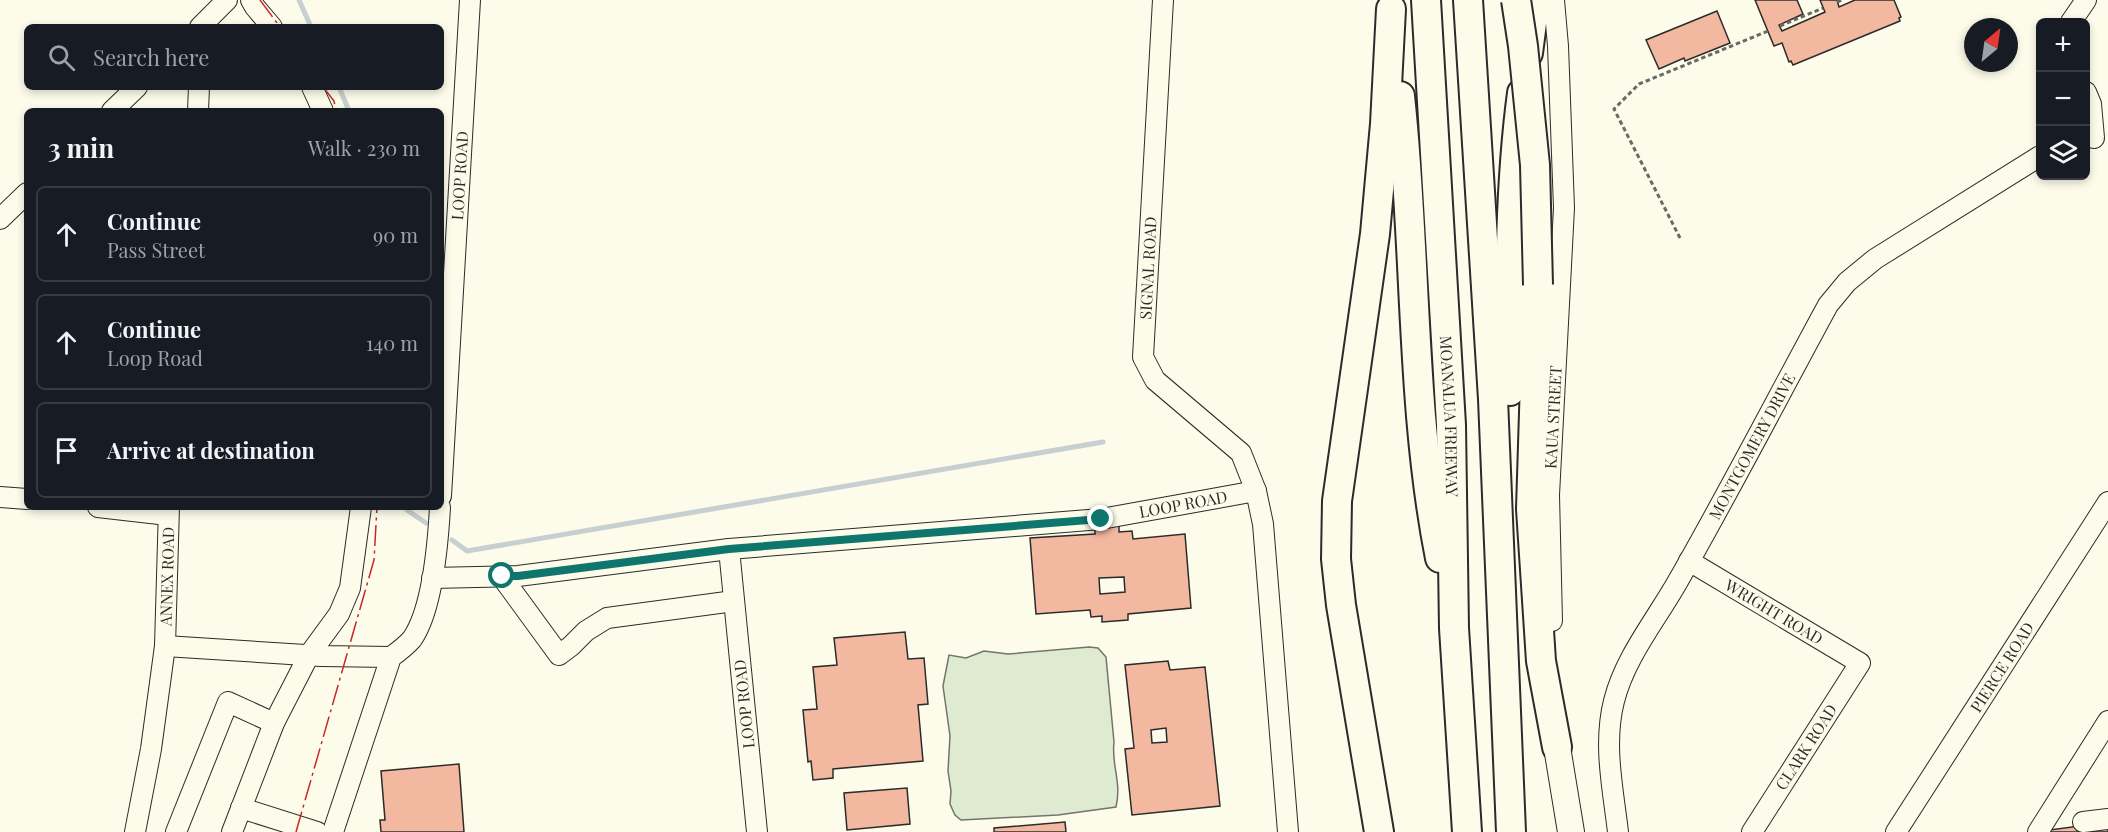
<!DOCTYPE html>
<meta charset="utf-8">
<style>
body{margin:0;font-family:"Playfair Display",serif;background:#20242c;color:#f1f3f6}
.controls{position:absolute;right:18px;top:18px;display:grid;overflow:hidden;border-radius:9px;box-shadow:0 3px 9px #0003}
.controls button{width:54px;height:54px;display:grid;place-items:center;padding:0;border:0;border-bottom:2px solid #363941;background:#171b24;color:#f1f3f6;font:30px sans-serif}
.compass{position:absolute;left:1964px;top:18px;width:54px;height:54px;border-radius:50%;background:#171b24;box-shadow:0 3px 9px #0003;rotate:29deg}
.stop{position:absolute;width:18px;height:18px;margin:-14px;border:4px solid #0f766e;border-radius:50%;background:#fff}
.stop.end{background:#0f766e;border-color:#fff;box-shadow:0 2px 6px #0008}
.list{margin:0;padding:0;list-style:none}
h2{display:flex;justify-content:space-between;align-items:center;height:78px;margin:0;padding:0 24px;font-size:26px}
h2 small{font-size:20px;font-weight:400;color:#9ea1a6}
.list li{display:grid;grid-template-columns:39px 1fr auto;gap:18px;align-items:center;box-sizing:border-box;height:96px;margin:0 12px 12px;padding:0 12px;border:2px solid #363941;border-radius:9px}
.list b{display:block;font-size:22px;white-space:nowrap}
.list p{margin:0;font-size:20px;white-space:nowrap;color:#9ea1a6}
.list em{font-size:20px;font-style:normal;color:#9ea1a6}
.icon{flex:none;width:33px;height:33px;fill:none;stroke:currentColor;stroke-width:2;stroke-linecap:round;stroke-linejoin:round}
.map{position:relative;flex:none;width:2108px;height:832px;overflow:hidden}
.search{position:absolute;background:#171b24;box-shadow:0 3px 9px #0003;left:24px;top:24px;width:420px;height:66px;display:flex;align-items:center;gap:15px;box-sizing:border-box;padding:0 21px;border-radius:9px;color:#9ea1a6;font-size:22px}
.panel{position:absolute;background:#171b24;box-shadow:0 3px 9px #0003;left:24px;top:108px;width:420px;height:402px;border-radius:9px}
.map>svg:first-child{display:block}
.green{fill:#deebd1;stroke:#74746e;stroke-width:1.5}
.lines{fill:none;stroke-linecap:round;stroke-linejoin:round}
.stream{stroke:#c7d0d0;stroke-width:5}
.building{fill:#f2b8a0;stroke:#2b2b2b;stroke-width:1.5;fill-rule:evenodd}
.minor-casing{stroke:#2b2b2b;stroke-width:22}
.major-casing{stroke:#2b2b2b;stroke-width:28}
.highway-casing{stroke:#2b2b2b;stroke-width:32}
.path{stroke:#6a6964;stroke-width:3;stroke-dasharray:4.5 3;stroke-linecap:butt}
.minor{stroke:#fdfbea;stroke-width:20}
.major{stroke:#fdfbea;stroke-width:26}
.highway{stroke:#fdfbea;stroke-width:28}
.highway-bridge-casing{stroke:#2b2b2b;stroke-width:32;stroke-linecap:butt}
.highway-bridge{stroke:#fdfbea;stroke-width:28}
.power{stroke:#c62828;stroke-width:1.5;stroke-dasharray:21 4.5 3 4.5;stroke-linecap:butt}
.route{stroke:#0f766e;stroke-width:8}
.labels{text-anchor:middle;stroke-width:4.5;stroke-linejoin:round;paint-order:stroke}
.street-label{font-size:16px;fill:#2b2b2b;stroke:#fdfbea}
</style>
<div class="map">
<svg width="2108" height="832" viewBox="0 0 2108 832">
<rect width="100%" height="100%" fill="#fdfbea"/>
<!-- green -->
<path class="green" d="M1089,647L1098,648L1106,657L1114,742C1111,765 1122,782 1116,807L1058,815L961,820L955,815L950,804L951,791L948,771L950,736L943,686L949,655L966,658L984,651L1008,654Z"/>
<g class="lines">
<!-- stream -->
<path class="stream" d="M299,0L311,27
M339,87L349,111
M407,507V510L426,523
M452,540L467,551L1103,442"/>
</g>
<!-- building -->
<path class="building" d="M1755,0H1797L1803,14L1779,25L1782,31L1825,12L1820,0H1837L1839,7L1855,0H1894L1901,17L1899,18L1900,21L1793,65L1791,61L1789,62L1782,43L1774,46Z
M1717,11L1730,43L1685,61L1684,58L1659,69L1646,40Z
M1119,526V532L1132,531L1133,539L1185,534L1191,608L1128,614V620L1102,622V616L1091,617L1090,610L1036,614L1030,538L1095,534V528ZM1124,577L1125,592L1100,594L1099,578Z
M905,632L908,659L924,658L928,704L918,705L923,761L833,769V778L813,780L811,761L808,762L803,710L817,709L813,667L837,665L834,638Z
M1168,661L1170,670L1205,667L1220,806L1132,815L1125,749L1134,748L1125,665ZM1166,728L1167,742L1152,743L1151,730Z
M459,764L464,832H381L380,820H385L381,771Z
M907,788L910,824L847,830L844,793Z
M1065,822L1066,832H994V828Z
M2095,824L2108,826V832H2050L2049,830Z"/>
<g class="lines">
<defs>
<g id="minor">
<path d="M251,0L255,7L272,27"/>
<path d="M1163,0L1143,357L1155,380L1241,453L1256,491L1263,524L1288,832"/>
<path d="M2071,22L2086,0"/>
<path d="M200,27L227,0"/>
<path d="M312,87L323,111"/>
<path d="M2086,92L2091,104L2094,138"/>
<path d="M112,111L137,87"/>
<path d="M198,111L199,87"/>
<path d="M0,219L27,193"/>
<path id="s1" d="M441,496L470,0"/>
<path d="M0,497L27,499"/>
<path d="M98,507L168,515"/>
<path id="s2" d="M1689,561L1860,663L1752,832"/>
<path d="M502,577L559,655L571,646L586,631L607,618L734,601"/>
<path d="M432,578L518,576L729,549"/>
<path id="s3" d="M1552,621L1549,495L1564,208L1558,46L1554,0"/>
<path d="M165,646L321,656L391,657"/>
<path d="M241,808L317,832"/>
<path d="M2083,822L2108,819"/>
<path id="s4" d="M135,832L151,749L165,646L169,507"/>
<path d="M176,832L228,702L274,723"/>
<path d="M232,832L274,723L309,655L339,614L350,588L361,507"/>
<path d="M333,832L391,657C398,652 406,646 412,639C433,609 438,543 440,507"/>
<path id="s5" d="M757,832L729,549L1101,519L1256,491"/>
<path id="s6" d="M1618,832C1613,789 1603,744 1614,701C1625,657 1656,620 1678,581C1730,490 1778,397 1828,305L1847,282L1875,259L2040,156"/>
<path id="s7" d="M1896,832L2108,502"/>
<path d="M2038,832L2108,721"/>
</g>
<path id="major" d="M1557,747L1571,832"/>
<g id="highway">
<path id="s8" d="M1426,0L1451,425L1454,628L1467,832"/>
<path d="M1468,0L1493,399L1511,832"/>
<path d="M1528,53L1535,0"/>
<path d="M1400,96C1417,249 1410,406 1440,558"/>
<path d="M1538,285L1531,509L1541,661L1557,747"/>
<path d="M1510,391C1510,291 1509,191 1522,93"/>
<path d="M1379,832L1341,605L1336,559L1337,501L1375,234L1385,124L1391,9"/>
</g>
</defs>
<!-- minor casing -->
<use href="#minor" class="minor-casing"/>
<!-- major casing -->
<use href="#major" class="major-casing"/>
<!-- highway casing -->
<use href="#highway" class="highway-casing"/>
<!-- path -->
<path class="path" d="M1837,2L1842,0
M1780,26L1823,8
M1680,238L1614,109L1639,84L1768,31"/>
<!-- minor -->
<use href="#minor" class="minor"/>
<!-- major -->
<use href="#major" class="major"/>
<!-- highway -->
<use href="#highway" class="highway"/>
<defs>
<path id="highway-bridge" d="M1516,0L1523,46L1535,165L1538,285"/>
</defs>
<!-- highway-bridge casing -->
<use href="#highway-bridge" class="highway-bridge-casing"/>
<!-- highway-bridge -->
<use href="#highway-bridge" class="highway-bridge"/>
<!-- power -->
<path class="power" d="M260,0L280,27
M323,87L334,101L336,111
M296,832L374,560L377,507"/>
</g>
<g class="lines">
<!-- route -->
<path class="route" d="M502,576H518L729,549L1101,519"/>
</g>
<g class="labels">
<!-- street labels -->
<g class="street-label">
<text dy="6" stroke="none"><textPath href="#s1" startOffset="321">LOOP ROAD</textPath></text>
<text transform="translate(1148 268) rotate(-87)" y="6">SIGNAL ROAD</text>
<text dy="6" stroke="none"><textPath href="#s8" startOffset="417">MOANALUA FREEWAY</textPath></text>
<text dy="6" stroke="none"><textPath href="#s3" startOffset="204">KAUA STREET</textPath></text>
<text dy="6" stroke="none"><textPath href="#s6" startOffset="422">MONTGOMERY DRIVE</textPath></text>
<text dy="6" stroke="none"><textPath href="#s5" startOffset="741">LOOP ROAD</textPath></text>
<text dy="6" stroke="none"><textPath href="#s4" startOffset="258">ANNEX ROAD</textPath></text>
<text dy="6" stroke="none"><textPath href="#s2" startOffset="99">WRIGHT ROAD</textPath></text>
<text dy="6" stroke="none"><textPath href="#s7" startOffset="196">PIERCE ROAD</textPath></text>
<text transform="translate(744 704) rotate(-96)" y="6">LOOP ROAD</text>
<text transform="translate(1806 747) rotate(-57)" y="6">CLARK ROAD</text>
</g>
</g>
</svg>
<div class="controls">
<button>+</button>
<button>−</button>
<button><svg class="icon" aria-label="layers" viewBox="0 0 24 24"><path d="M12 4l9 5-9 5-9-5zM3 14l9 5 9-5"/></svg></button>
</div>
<svg class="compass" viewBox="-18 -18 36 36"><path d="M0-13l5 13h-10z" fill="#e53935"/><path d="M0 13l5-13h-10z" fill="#9ea1a6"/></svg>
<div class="stop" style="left:502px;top:576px"></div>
<div class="stop end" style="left:1101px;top:519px"></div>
<div class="search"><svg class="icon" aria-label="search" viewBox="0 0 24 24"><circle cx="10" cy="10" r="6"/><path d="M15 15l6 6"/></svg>Search here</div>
<section class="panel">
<h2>3 min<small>Walk · 230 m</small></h2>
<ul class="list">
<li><svg class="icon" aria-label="ahead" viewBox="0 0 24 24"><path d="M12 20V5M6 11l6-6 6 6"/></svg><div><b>Continue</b><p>Pass Street</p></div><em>90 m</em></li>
<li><svg class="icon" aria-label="ahead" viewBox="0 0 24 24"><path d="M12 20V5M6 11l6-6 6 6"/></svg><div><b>Continue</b><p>Loop Road</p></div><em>140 m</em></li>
<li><svg class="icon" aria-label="arrive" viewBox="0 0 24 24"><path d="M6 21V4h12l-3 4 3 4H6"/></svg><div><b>Arrive at destination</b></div></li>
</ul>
</section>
</div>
